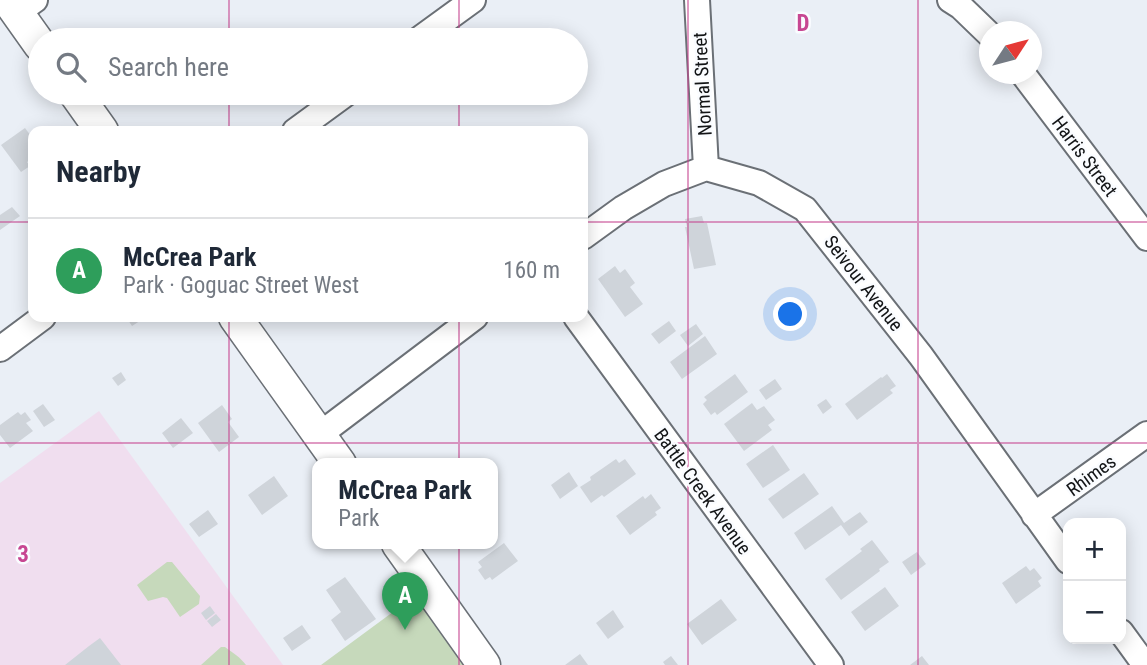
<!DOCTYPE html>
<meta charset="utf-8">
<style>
body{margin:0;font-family:"Roboto Condensed",sans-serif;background:#f2f2f3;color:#1f2937}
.controls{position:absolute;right:21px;bottom:21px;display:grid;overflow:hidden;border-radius:14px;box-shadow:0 4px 18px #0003}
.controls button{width:63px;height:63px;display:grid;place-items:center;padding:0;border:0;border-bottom:2px solid #e0e1e3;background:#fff;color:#1f2937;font:35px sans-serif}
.compass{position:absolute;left:979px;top:21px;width:63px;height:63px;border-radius:50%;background:#fff;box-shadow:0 4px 18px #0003;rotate:54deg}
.you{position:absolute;left:791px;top:315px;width:24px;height:24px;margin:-18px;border:5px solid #fff;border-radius:50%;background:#1a73e8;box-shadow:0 0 0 10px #1a73e833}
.badge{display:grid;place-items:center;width:46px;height:46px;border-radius:50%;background:#7c3aed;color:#fff;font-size:23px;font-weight:700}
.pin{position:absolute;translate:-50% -58px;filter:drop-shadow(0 2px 4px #0008)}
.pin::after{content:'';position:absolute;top:37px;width:24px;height:21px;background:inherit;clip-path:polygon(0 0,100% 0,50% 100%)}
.popup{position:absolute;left:312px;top:458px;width:186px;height:91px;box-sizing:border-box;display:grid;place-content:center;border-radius:14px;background:#fff;filter:drop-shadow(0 2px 5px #0005);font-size:23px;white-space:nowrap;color:#747a83}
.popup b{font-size:26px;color:#1f2937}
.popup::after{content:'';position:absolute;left:50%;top:100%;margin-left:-14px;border:14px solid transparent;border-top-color:#fff}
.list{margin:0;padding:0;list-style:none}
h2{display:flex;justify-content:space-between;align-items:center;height:91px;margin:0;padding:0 28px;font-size:30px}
h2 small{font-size:23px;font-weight:400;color:#747a83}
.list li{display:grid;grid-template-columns:46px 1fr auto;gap:21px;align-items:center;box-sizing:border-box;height:105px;padding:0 28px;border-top:2px solid #e0e1e3}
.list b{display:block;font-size:26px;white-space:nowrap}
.list p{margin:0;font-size:23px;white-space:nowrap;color:#747a83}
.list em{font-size:23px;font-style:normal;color:#747a83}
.icon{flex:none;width:38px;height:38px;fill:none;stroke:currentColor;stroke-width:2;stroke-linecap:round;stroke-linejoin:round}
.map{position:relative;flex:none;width:1147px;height:665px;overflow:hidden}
.search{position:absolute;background:#fff;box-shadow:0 4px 18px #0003;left:28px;top:28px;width:560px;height:77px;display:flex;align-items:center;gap:18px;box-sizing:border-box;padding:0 24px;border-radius:38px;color:#747a83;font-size:26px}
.panel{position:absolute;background:#fff;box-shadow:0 4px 18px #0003;left:28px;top:126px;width:560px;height:196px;border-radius:14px}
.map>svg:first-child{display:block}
.education{fill:#f0deef}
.green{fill:#c6d9bb}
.building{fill:#cfd4da}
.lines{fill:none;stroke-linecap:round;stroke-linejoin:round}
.minor-casing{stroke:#6b7076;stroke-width:28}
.tertiary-casing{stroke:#6b7076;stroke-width:35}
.minor{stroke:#fff;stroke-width:24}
.tertiary{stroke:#fff;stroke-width:32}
.grid{fill:none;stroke:#c74792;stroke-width:2;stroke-opacity:0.55}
.labels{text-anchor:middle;stroke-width:5;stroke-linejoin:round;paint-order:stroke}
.street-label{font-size:19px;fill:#121416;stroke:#fafcff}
.grid-label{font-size:23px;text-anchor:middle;font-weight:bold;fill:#c74792;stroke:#fafcff;stroke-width:5;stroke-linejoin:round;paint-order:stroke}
</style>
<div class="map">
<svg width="1147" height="665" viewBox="0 0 1147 665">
<rect width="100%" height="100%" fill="#eaeff6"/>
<!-- education -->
<path class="education" d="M99,411L283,665H0V483Z"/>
<!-- green -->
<path class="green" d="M167,562H172L200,596L199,604L180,617L167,598L163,597L148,601L137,585Z
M416,595L466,665H321Z
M221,647H225C233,653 240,657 246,665H201Z"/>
<!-- building -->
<path class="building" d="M25,128L31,136L33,134V158L27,162L30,166L21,172L1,145Z
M12,207L20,216L0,230V215Z
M702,216L704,223H707L716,265L694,269L685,227H687L685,219Z
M615,266L620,273L625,269L635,283L630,287L643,304L625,317L598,279Z
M126,317H146L132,326Z
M669,321L676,331L659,344L651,334Z
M696,324L703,334L688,346L680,335Z
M705,336L717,354L682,379L670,362Z
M121,372L126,380L118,386L112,378Z
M735,374L748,392L717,415L715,412L711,415L703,404L707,400L704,397Z
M887,374L896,386L890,390L893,393L857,420L845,404L881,377L882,378Z
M775,379L782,389L766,400L759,390Z
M826,399L832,407L823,414L817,405Z
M752,403L757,410L764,406L775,420L768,425L772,430L744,451L724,424Z
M43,404L55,420L44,427L33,411Z
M222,405L232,419L228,422L239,437L219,452L198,423Z
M18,412L21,415L25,412L31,420L26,423L33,431L10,448L0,435V425Z
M181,418L193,433L173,448L162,433Z
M773,445L790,470L763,488L746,464Z
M616,459L619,463L625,459L636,474L604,497L602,495L591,503L580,487L591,480L590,477Z
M569,472L578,486L560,499L551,485Z
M804,473L819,494L783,519L768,499Z
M274,476L288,496L262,515L248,495Z
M651,494L661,508L655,512L657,515L630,535L616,516L643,496L645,499Z
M832,506L844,523L860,512L868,522L849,536L841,525L805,550L794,533Z
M208,510L218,524L199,537L189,524Z
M872,540L889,562L879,569L880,571L841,600L825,579L862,551L860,549Z
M504,543L518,561L492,580L490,577L485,580L478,570L482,567L478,562Z
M917,552L926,564L911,575L902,562Z
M1026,566L1030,571L1034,568L1042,578L1038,581L1041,586L1016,604L1002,583Z
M345,577L376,619L345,641L331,620L341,612L326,590Z
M885,587L899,606L865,631L851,612Z
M721,599L737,620L702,645L687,624Z
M210,606L215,613L206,620L201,613Z
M613,610L624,627L608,639L596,623Z
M216,614L221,620L212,627L207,621Z
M302,625L311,638L292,651L283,638Z
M100,638L121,665H65L89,646Z
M580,654L588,665H565Z
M671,656L678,665H665L663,662Z
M922,656L929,665H910Z"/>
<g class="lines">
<defs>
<path id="minor" d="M697,0L706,168
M950,0L961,7L990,35
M17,13L35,0
M418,40L473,0
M1023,74L1147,238
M295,131L347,93
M583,237L623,208L664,184L706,168L759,183L805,209L921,356L1068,561
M576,317L831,665
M0,349L43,317
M319,435L475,317
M1034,515L1147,434
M1121,632L1145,665"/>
<path id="tertiary" d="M8,0L40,45
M75,93L102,131
M235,317L340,464
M398,544L484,665"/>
</defs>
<!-- minor casing -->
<use href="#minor" class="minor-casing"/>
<!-- tertiary casing -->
<use href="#tertiary" class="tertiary-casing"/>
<!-- minor -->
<use href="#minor" class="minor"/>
<!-- tertiary -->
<use href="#tertiary" class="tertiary"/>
</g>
<!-- grid -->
<path class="grid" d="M229,0V40M459,0V40M688,0V665M918,0V665M229,93V131M459,93V131M0,222H33M583,222H1147M229,317V665M459,317V665M0,443H1147"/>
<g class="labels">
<!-- street labels -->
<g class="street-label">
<text transform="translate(702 84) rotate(-93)" y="7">Normal Street</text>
<text transform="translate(1085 156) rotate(53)" y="7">Harris Street</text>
<text transform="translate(864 283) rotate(52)" y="7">Seivour Avenue</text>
<text transform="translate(1091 475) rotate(-36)" y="7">Rhimes</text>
<text transform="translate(703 491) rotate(54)" y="7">Battle Creek Avenue</text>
</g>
</g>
<g class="grid-label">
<text x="803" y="31">D</text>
<text x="23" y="562">3</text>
</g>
</svg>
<div class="controls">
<button>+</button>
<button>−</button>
</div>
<svg class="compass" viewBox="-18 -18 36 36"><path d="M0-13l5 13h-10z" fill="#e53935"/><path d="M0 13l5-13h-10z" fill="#747a83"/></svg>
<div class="you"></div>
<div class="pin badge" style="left:405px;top:630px;background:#2e9e5b">A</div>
<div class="popup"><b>McCrea Park</b>Park</div>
<div class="search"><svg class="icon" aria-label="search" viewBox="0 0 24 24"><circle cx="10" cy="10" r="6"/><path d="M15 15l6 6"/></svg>Search here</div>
<section class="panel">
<h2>Nearby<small></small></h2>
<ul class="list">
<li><span class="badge" style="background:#2e9e5b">A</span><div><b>McCrea Park</b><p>Park · Goguac Street West</p></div><em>160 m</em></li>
</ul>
</section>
</div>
